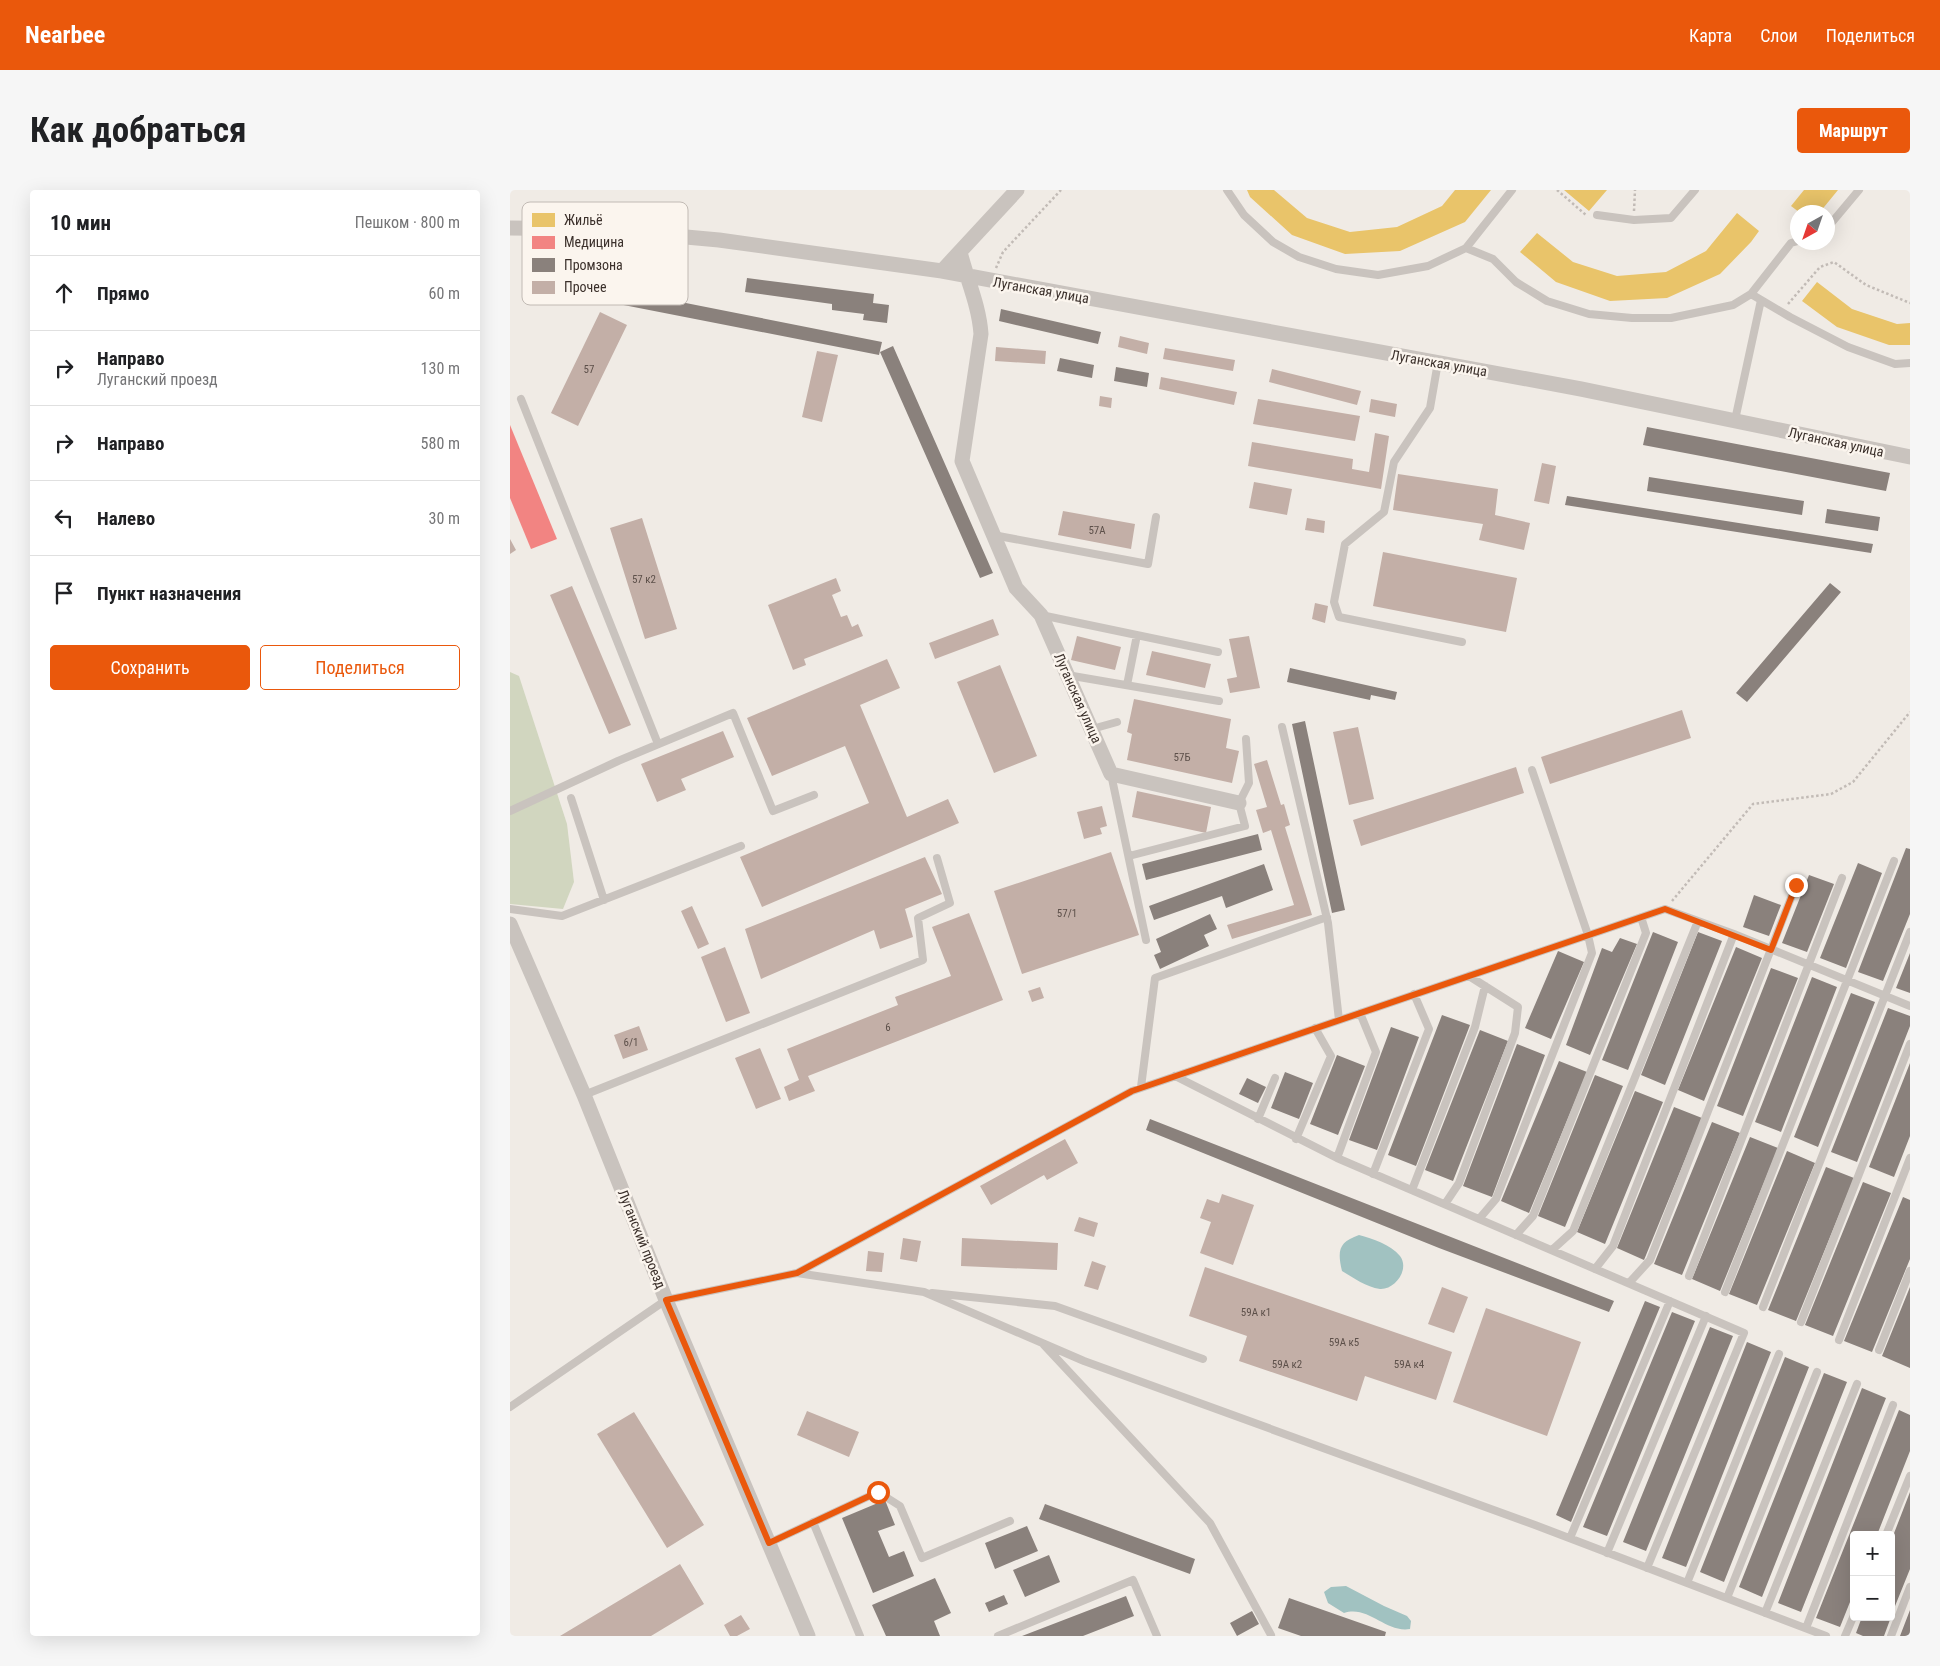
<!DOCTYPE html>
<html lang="ru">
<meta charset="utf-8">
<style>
body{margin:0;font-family:"Roboto Condensed",sans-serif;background:#f6f6f6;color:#202124}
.controls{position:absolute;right:15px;bottom:15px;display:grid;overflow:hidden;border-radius:5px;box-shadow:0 5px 20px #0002}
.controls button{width:45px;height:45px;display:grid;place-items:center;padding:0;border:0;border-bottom:1px solid #e0e0e0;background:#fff;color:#202124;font:25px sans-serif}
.compass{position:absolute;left:1280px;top:15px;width:45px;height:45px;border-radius:50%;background:#fff;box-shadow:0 5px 20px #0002;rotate:220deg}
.stop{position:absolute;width:15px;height:15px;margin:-11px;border:4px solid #ea580c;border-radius:50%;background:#fff}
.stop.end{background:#ea580c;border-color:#fff;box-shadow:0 1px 5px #0008}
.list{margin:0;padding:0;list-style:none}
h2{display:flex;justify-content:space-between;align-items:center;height:65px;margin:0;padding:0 20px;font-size:21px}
h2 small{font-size:16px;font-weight:400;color:#757577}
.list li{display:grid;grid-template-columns:32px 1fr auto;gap:15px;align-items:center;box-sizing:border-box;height:75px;padding:0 20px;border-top:1px solid #e0e0e0}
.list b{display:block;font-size:19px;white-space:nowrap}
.list p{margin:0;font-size:16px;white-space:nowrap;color:#757577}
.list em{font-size:16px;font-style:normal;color:#757577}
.actions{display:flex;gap:10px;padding:15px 20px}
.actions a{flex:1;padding:11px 0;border:1px solid #ea580c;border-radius:5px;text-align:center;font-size:18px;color:#ea580c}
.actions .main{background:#ea580c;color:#fff}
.icon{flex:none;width:28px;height:28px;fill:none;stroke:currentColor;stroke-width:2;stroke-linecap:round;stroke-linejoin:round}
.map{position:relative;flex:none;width:1400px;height:1446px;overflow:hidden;border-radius:5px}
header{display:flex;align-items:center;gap:30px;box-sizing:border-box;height:70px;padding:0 25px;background:#ea580c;color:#fff}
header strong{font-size:24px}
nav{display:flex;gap:28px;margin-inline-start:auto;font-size:18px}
.intro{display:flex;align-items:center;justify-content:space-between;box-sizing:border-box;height:120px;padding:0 30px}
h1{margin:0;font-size:35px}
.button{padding:12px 22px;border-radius:5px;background:#ea580c;color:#fff;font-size:18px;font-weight:700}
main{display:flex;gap:30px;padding:0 30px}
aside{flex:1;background:#fff;border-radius:5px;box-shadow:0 5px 20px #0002}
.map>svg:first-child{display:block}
.green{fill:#d1d6bf}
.water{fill:#a1c2c1}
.homes{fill:#e9c46a}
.health{fill:#f28482}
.industry{fill:#8a817c}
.building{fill:#c3afa7}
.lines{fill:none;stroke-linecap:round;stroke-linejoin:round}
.path{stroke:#c2bbb6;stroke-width:2.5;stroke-dasharray:2.5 2.5;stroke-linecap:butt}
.lane{stroke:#c9c3be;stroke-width:8}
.street{stroke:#c9c3be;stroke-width:15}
.route{stroke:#ea580c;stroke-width:6}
.labels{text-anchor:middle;stroke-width:5;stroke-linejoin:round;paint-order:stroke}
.number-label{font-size:11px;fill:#5d504a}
.street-label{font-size:14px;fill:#3b302b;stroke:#fbf5ee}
.key{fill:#fbf5ee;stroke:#c1bab4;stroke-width:1}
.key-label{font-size:14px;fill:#3b302b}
</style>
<header>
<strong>Nearbee</strong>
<nav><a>Карта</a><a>Слои</a><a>Поделиться</a></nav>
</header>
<div class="intro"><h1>Как добраться</h1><a class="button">Маршрут</a></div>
<main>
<aside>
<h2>10 мин<small>Пешком · 800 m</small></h2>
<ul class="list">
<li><svg class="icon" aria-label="ahead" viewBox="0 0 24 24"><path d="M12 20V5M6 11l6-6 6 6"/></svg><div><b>Прямо</b></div><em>60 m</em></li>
<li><svg class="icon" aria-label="right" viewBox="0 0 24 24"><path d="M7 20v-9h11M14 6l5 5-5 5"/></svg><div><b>Направо</b><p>Луганский проезд</p></div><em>130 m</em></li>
<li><svg class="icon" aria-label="right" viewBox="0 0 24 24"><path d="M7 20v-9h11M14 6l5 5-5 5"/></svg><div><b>Направо</b></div><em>580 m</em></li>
<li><svg class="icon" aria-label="left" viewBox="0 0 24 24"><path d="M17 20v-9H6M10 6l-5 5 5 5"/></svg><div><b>Налево</b></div><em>30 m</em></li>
<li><svg class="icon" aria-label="arrive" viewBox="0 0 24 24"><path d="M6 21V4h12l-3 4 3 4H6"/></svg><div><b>Пункт назначения</b></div></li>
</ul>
<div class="actions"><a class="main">Сохранить</a><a>Поделиться</a></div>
</aside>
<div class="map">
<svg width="1400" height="1446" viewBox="0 0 1400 1446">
<rect width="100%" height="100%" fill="#f0ebe5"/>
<!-- green -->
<path class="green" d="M0,482L9,486L57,634L64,692L53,719L0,714Z"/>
<!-- water -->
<path class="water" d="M849,1045C863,1049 880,1054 890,1066C900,1079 885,1100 870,1099C856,1097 844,1088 832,1081C827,1060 829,1052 849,1045Z
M836,1396L874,1416L897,1426L901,1431L900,1439C875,1443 859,1415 834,1423L818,1413L814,1402L821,1397Z"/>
<!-- homes -->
<path class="homes" d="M737,0H764L797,28L840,42L887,37L932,16L945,0H981L955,32L890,61L835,64L782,45L740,7Z
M1054,0H1097L1079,21Z
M1294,0H1328L1310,22H1289L1281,16Z
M1227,23L1249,41L1241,52L1210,84L1157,108L1100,111L1046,92L1010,62L1027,43L1063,72L1107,86L1156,82L1196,61Z
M1307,92L1342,119L1387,134L1400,133V155H1379L1327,137L1292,111Z"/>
<!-- health -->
<path class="health" d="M0,235L47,349L21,359L0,308Z"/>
<!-- industry -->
<path class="industry" d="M237,88L364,104L363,113L379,115L377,133L353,130L354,124L322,120V114L235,102Z
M90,96L372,152L369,165L88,110Z
M491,119L591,142L588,154L489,131Z
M383,156L483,383L470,388L370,162Z
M550,168L584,175L582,188L547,181Z
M606,177L639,183L637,197L604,191Z
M1137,237L1380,283L1376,301L1133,255Z
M1139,287L1294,311L1292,325L1137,301Z
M1057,306L1363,354L1361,363L1055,315Z
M1317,319L1370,327L1368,341L1315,333Z
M1320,393L1331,402L1237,512L1226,503Z
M780,478L887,502L885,510L861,505L860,510L777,492Z
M795,531L835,720L822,723L782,534Z
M748,644L752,660L636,690L632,674Z
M1396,658L1400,659V724L1373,791L1348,782Z
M1348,673L1372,683L1336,778L1310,768Z
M754,674L763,700L716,718L712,706L644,730L639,716Z
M1299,685L1324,694L1297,762L1272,753Z
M1244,705L1271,715L1259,746L1233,737Z
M700,724L707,739L694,745L699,756L650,779L644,765L651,762L646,749Z
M1143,742L1168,752L1118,880L1092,870Z
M1188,742L1212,751L1155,895L1131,885Z
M1110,748L1127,754L1080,865L1056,855L1092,758L1102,762Z
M1226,757L1252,768L1194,911L1168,900Z
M1048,761L1074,772L1041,849L1015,838Z
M1400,763V803L1386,798Z
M1261,778L1288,788L1233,926L1207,916Z
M1302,787L1327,797L1271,942L1245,932Z
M1341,803L1365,812L1308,957L1284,947Z
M1378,818L1400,826V836L1347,972L1321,962Z
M932,825L960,835L906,976L878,965Z
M881,837L909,847L867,960L839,950Z
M970,840L998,851L943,991L915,980Z
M1007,854L1035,865L982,1007L953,996Z
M827,865L855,876L828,945L800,934Z
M1049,871L1077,882L1019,1023L991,1011Z
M1400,873V946L1384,987L1359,977Z
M775,882L803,893L789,929L761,918Z
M1085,885L1113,896L1055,1037L1028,1026Z
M737,888L756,897L748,913L729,904Z
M1125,901L1153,912L1095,1054L1067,1042Z
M1164,917L1192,928L1134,1070L1107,1058Z
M640,929L1104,1111L1099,1122L929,1058L636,940Z
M1202,932L1230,943L1172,1085L1144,1074Z
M1240,947L1268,958L1210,1101L1182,1089Z
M1277,961L1305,973L1247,1115L1219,1104Z
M1316,977L1344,988L1286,1131L1258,1120Z
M1353,992L1381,1003L1323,1146L1295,1135Z
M1393,1007L1400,1010V1069L1362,1162L1334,1151Z
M1400,1097V1178L1372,1166Z
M1135,1111L1150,1117L1061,1332L1046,1325Z
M1162,1122L1185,1131L1097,1346L1073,1337Z
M1200,1137L1223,1146L1136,1361L1113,1352Z
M1237,1152L1261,1162L1176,1377L1152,1368Z
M1275,1167L1299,1177L1214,1392L1190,1382Z
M1314,1183L1337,1192L1252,1407L1229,1397Z
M1352,1198L1376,1208L1291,1422L1268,1413Z
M1389,1220L1400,1225V1261L1367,1345H1344V1402L1330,1437L1306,1428Z
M1400,1302V1379L1381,1426V1351Z
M375,1310L385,1335L368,1341L379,1367L394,1361L404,1386L363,1403L332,1328Z
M535,1314L685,1369L680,1384L529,1329Z
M517,1336L528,1361L485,1379L475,1353Z
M539,1365L550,1392L515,1407L503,1380Z
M425,1388L441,1423L424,1431L430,1446H376L362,1415Z
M494,1405L498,1414L479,1422L475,1413Z
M616,1406L624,1426L573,1446H512Z
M779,1408L876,1442L875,1446H791L768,1438Z
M1400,1420V1446H1390Z
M742,1421L749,1434L727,1446L720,1433Z
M1352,1427H1381L1374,1446H1353L1346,1443Z"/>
<!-- building -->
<path class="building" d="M90,122L117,135L68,236L41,223Z
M610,146L639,153L637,164L608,157Z
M486,157L536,161L535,174L485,171Z
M655,158L725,170L723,181L653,169Z
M307,161L328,165L312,232L292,227Z
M762,179L851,201L847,215L759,192Z
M651,187L727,202L724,215L649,199Z
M590,206L602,208L601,218L589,216Z
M748,209L850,226L845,251L743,234Z
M861,209L887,214L885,227L859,222Z
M865,243L879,246L871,299L738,276L742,252L843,269L842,279L859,282Z
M1032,273L1046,276L1039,314L1024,311Z
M888,284L988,299L985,325L1020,333L1014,360L969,350L973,334L883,320Z
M744,292L782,299L777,325L739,318Z
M553,321L625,334L621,359L548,345Z
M132,328L167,439L135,449L100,338Z
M797,328L815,331L814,343L795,340Z
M0,349L6,360L0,364Z
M873,362L1007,388L996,442L863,416Z
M326,388L331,401L322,405L331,427L337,425L342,437L348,434L353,446L294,469L296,475L283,480L258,415Z
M62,396L121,535L99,544L40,405Z
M805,413L818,416L815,433L802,429Z
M483,429L489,445L425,469L419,453Z
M567,446L611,457L605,480L561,470Z
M739,446L750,498L720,503L717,489L727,487L719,449Z
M642,461L701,474L695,498L636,485Z
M377,469L390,498L350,515L397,627L438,609L449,633L252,717L230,667L359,613L335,556L262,586L237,528Z
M490,475L527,566L484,583L447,492Z
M624,509L721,529L716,558L729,561L722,593L617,570L622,544L617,542Z
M1172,520L1181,548L1040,594L1031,567Z
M848,537L864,609L839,615L823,542Z
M213,541L224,567L171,589L176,600L147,612L131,574Z
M757,570L771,615L774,614L780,635L775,637L802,725L722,749L717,735L784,715L761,640L753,643L746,620L757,617L744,574Z
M1006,577L1014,603L851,656L843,630Z
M627,601L701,617L696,643L622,627Z
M592,616L597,636L590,638L592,644L574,649L567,622Z
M601,662L629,745L512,784L484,701Z
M415,667L432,704L395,719L403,747L370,759L364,740L251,789L235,739Z
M182,716L199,754L188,759L171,721Z
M459,723L493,810L298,886L305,901L279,911L274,897L289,890L277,859L388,815L385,807L441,786L422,737Z
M215,757L240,823L216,832L191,767Z
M530,797L534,808L522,812L518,801Z
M129,836L138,860L113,869L104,845Z
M250,858L271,909L246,919L225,868Z
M555,949L568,973L537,990L534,985L481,1015L470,996Z
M712,1004L744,1015L723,1075L690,1063L701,1032L690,1028L697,1009L709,1013Z
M569,1027L588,1033L584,1047L564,1041Z
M393,1048L411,1051L407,1072L390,1069Z
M452,1048L548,1053L547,1080L451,1076Z
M358,1061L374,1063L372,1082L356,1081Z
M582,1071L596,1076L588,1100L574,1096Z
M695,1077L942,1162L926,1210L855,1186L847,1211L729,1171L737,1146L679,1126Z
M932,1097L958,1107L944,1143L918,1134Z
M976,1118L1071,1152L1037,1246L943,1212Z
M297,1221L349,1242L339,1267L287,1245Z
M124,1222L194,1335L157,1358L87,1244Z
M170,1374L194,1414L141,1446H50Z
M231,1425L240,1439L227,1446H220L214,1435Z"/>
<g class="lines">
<!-- path -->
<path class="path" d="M1047,0L1076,25
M1124,21L1125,0
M486,78L493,62L551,0
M1278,114L1310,77L1324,72L1356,95L1400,113
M1162,711L1243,614L1321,604L1343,592L1400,522"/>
<!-- lane -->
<path class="lane" d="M717,0L734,25L763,52L789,67L826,79L868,85L918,76L956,58L983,69L1006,92L1037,111L1079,124L1122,128H1161L1223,115L1241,104L1280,127L1338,157L1385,174L1400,173
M1087,25L1124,30L1161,28L1185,0
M1318,37L1349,0
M956,58L1002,0
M1241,104L1281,53L1288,51
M928,172L920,218L884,272L874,322L835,354L824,412L829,427L952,452
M11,209L148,554
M1225,230L1251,110
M483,345L638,374L646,327
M531,425L708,462
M557,485L709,511
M617,495L627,445
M772,537L818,733L829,830
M582,539L607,532
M601,584L636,750
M61,608L94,710
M0,621L108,571L223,523L263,621L304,605
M619,666L735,636L729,613L739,593L736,549
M0,719L52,726L231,656
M665,886L827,968L1234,1143L1137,1378
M631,897L645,788L817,727
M74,905L413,770L408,728L440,713L427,668
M748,929L765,888
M786,949L821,866L805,838
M827,968L866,862L850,823
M863,984L919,839L904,804
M902,1000L965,837L975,796
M935,1014L949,993L1005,843L1008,817L959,786
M969,1029L986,1009L1082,763L1078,745L1022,580
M1006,1045L1023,1026L1136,743L1131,727
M1042,1060L1063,1041L1188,731
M1085,1079L1103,1056L1224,744
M287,1083L414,1102L574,1171L1025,1335L1316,1446
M1179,1086L1332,688
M1119,1093L1140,1070L1286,695
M1215,1102L1384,671
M422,1103L545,1116L693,1169
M1253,1117L1400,742
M1291,1132L1400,854
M1329,1150L1400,968
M534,1155L700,1333L761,1445
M1369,1160L1400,1081
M0,1217L156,1110L287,1083L622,901L1155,719L1224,744L1400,816
M303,1332L350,1446
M1376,1345L1400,1286
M1060,1348L1160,1111
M259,1353L368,1302L390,1316L412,1368L500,1331
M1097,1363L1196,1126
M1177,1393L1269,1164
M1217,1408L1307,1182
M1255,1423L1347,1194
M1296,1438L1383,1215
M488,1446L623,1390L647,1446
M1335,1446L1344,1425
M1381,1446L1400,1397"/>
<!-- street -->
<path class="street" d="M0,38L88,39L209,50L432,81L1071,199L1400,267
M450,62C457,90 469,115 471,144L452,271L506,398L531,425L601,584L729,613
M432,81L507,0
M0,734L74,905L156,1110L298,1446"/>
</g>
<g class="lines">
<!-- route -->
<path class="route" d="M368,1302L259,1353L156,1110L287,1083L622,901L1155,719L1261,760L1286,695"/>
</g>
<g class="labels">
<!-- number labels -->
<g class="number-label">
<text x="79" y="183">57</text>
<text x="587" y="344">57А</text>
<text x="134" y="393">57 к2</text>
<text x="672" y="571">57Б</text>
<text x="557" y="727">57/1</text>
<text x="378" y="841">6</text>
<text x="121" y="856">6/1</text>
<text x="746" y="1126">59А к1</text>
<text x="834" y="1156">59А к5</text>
<text x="777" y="1178">59А к2</text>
<text x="899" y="1178">59А к4</text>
</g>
<!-- street labels -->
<g class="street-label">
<text transform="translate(531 100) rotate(10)" y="5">Луганская улица</text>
<text transform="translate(929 173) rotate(10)" y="5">Луганская улица</text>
<text transform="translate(1326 252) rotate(12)" y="5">Луганская улица</text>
<text transform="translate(568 508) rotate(66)" y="5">Луганская улица</text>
<text transform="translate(132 1049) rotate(68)" y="5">Луганский проезд</text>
</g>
</g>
<!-- legend -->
<rect x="12" y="12" width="166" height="103" rx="8" class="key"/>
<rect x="22" y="23" width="23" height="14" fill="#e9c46a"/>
<rect x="22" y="46" width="23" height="13" fill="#f28482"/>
<rect x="22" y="68" width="23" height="14" fill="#8a817c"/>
<rect x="22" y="91" width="23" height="13" fill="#c3afa7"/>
<g class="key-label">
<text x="54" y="35">Жильё</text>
<text x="54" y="57">Медицина</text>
<text x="54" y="80">Промзона</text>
<text x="54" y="102">Прочее</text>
</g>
</svg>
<div class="controls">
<button>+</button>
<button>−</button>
</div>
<svg class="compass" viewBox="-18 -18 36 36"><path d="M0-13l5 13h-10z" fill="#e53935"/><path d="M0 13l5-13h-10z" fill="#757577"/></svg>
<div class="stop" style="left:368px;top:1302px"></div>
<div class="stop end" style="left:1286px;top:695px"></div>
</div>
</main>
